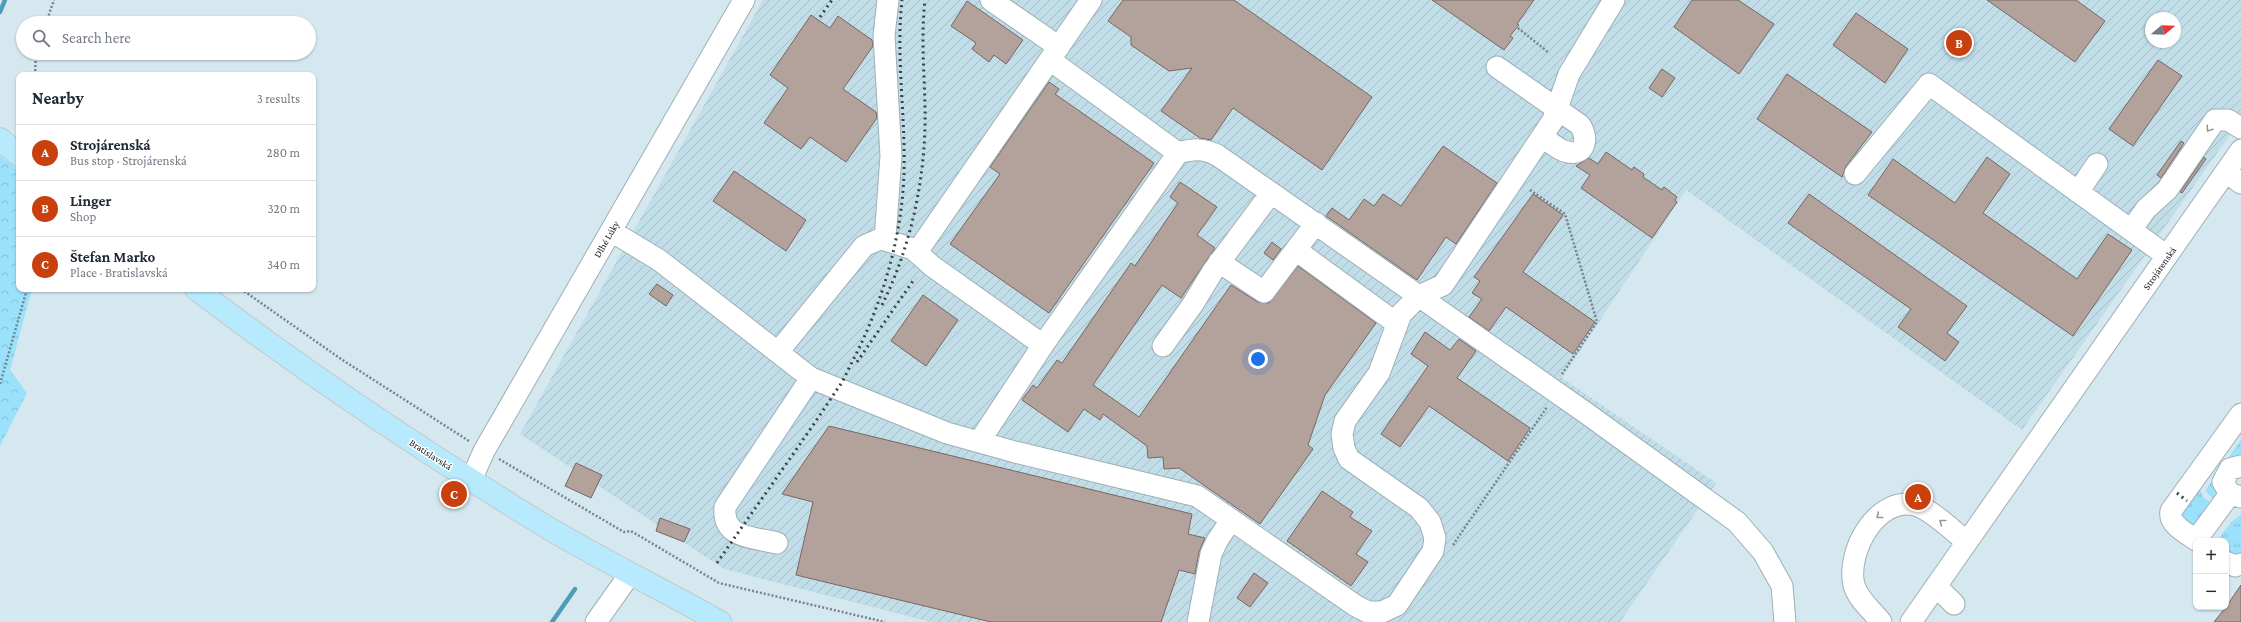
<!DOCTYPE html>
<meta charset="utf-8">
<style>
body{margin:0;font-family:"Crimson Pro",serif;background:#f6f6f7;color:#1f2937}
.controls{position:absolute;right:12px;bottom:12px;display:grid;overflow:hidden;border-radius:8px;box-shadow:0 1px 3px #0004}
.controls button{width:36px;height:36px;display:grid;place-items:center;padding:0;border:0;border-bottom:1px solid #e0e1e3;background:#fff;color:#1f2937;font:20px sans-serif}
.compass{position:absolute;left:2145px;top:12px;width:36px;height:36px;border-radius:50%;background:#fff;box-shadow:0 1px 3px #0004;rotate:71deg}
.you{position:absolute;left:1258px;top:359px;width:14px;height:14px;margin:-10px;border:3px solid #fff;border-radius:50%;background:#1a73e8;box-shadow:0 0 0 6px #1a73e833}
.badge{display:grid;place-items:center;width:26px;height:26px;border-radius:50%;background:#c8400e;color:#fff;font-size:13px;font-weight:700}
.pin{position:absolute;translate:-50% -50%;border:2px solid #fff;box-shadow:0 1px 4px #0006}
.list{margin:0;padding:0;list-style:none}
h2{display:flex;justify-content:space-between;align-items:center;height:52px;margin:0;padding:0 16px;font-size:17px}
h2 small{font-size:13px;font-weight:400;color:#747a83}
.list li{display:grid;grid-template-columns:26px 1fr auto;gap:12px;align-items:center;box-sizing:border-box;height:56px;padding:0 16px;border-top:1px solid #e0e1e3}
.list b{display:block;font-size:15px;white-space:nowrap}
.list p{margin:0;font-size:13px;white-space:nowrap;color:#747a83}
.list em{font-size:13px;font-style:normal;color:#747a83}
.icon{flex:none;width:22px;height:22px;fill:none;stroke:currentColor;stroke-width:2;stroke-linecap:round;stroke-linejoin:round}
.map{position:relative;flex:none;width:2241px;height:622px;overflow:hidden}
.search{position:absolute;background:#fff;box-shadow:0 1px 3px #0004;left:16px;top:16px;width:300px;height:44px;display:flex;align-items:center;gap:10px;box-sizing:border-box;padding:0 14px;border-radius:22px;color:#747a83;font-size:15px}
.panel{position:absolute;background:#fff;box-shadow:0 1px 3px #0004;left:16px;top:72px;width:300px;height:220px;border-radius:8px}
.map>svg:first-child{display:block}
.industrial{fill:url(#industrial-furrows);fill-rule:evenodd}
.grass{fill:url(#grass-tufts)}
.forest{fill:url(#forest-crowns)}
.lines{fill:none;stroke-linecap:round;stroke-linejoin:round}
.stream{stroke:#4d9cb8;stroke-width:4.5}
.building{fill:#b3a19b;stroke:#786762}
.minor-casing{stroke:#9db0b7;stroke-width:23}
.major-casing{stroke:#c6c8c8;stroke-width:24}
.path{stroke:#77848a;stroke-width:2.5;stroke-dasharray:2 2;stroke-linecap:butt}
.minor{stroke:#fff;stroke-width:21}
.major{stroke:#b8eafd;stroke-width:22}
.rail{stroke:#394347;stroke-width:3;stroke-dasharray:2 4;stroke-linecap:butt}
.oneway{stroke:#949798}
.labels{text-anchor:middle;stroke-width:3;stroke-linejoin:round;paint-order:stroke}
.street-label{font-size:10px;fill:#11181b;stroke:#fff}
</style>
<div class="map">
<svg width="2241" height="622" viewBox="0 0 2241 622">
<defs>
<pattern id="industrial-furrows" width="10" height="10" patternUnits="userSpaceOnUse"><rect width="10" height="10" fill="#c1dde8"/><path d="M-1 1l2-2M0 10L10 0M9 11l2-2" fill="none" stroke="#a5bdc6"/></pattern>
<pattern id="grass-tufts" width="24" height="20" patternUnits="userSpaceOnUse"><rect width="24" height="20" fill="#9ae1fc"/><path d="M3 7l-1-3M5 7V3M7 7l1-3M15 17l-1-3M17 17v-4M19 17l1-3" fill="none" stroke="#84c0d7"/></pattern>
<pattern id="forest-crowns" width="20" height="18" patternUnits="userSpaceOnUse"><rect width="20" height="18" fill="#9ae1fc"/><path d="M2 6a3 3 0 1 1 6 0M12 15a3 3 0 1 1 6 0" fill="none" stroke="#84c0d7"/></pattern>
</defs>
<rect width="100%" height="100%" fill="#d5e8f0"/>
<!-- industrial -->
<path class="industrial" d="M763,0H2241V119L2022,430L1686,190L1562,378L1716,483L1620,622H931L724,569L520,434ZM2151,18H2175V42H2151Z"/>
<!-- grass -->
<path class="grass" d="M2241,440V462L2223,465Z
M2212,468L2215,469L2200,490L2203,497L2216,506L2197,531L2175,512Z
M2218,471V503L2205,491Z
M2241,515V560L2226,557V541H2217L2232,521Z"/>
<!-- forest -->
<path class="forest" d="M0,156L19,170V289H32L10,370L27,393L0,446Z"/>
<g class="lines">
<!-- stream -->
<path class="stream" d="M0,12L5,0
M552,622L575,589"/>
</g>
<!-- building -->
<path class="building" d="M1123,0H1234L1372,97L1322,170L1233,108L1211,140L1200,138L1161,111L1192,68L1169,71L1131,45V37L1108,21Z
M1432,0H1534L1517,24L1519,25L1510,36L1513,38L1504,50Z
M1692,0H1738L1774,24L1739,74L1674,27Z
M1987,0H2076L2105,21L2075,62Z
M967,1L1023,40L1006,64L994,55L989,62L972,49L976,43L951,26Z
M1856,13L1908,49L1885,83L1833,45Z
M811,15L830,28L838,16L872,40L873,46L843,89L876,112L877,118L846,162L810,137L801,149L764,123L788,88L770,75Z
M2158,60L2182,76L2133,146L2109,129Z
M1662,69L1675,78L1662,97L1649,88Z
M1787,74L1872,132L1846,166L1842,177L1757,119Z
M1049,82L1059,89L1055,94L1154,163L1049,313L950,244L1000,174L990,167Z
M2181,141L2184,143L2161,178L2157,175Z
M1443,146L1497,183L1456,244L1446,237L1417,280L1326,216L1332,208L1349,220L1364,199L1374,206L1383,194L1401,206Z
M1606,152L1632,170L1634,167L1644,174L1643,177L1662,190L1664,187L1677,197L1675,200L1677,202L1652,238L1581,188L1590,175L1576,166L1589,158L1598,164Z
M1987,157L2010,174L1983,213L2077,279L2108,234L2132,250L2073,336L1868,195L1893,159L1955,203Z
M2204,157L2206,159L2182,193L2180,192Z
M734,171L806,220L786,251L713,201Z
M1180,182L1217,207L1197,235L1215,248L1181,298L1162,285L1093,385L1139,417L1231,285L1258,302L1269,303L1298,266L1376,323L1325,395L1308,445L1313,449L1260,524L1179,468L1164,469L1163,457L1148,458L1147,446L1103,414L1100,420L1084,409L1068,432L1022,400L1033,385L1037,388L1057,360L1062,363L1131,263L1135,266L1178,203L1170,197Z
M1533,194L1563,215L1523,272L1595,322L1573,354L1506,307L1489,331L1469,317L1482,299L1472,293L1480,281L1474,277Z
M1809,194L1967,306L1947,333L1959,342L1945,361L1898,327L1911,309L1788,223Z
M1272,242L1281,249L1273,260L1264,253Z
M657,284L673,295L666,306L649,294Z
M923,295L958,320L926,366L891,341Z
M1425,332L1450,350L1459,339L1476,351L1457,378L1530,428L1508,461L1429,406L1400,447L1381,434L1428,366L1411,354Z
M829,426L1192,514L1188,534L1205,538L1199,552L1195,574L1179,570L1161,622H991L796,575L813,502L782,494Z
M576,463L602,475L591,498L565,486Z
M1322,491L1353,512L1350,517L1372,531L1356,554L1368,562L1351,586L1287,541Z
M660,518L690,529L684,542L656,531Z
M1254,573L1268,583L1250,607L1237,598Z
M2241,585V622H2214L2226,607Z"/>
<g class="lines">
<defs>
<path id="minor" d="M991,0L1059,47
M1497,67L1580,125C1590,140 1584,158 1564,151C1556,148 1549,141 1542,137
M1178,153C1193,149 1203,148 1217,155L1586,413L1737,522L1763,552L1782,586L1785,622
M2226,172L2241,183
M1855,174L1929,84L2167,256
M2078,192L2097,164
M2131,230L2146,209L2167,190L2215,120H2228L2241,128
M611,231L659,260L811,378L947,433L1015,452L1197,496L1356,606L1368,612H1382L1397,605L1433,551L1435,538L1430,522L1419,508L1349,459L1344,448L1342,434L1345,421L1379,373L1401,314L1419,296L1443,285L1553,120L1569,74L1614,0
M885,240L891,156L884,36L888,0
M1296,250L1396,323
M917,252L1091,0
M1219,262L1264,292L1316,223
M1043,345L1178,153L1050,60
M1163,346L1193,304L1213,271L1271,193
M778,352L864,246L880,239L885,240L913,249L932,266L1043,345L979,442
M2241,466L2230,469L2223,482L2230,494L2241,497
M471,480L484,451L744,0
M2196,540L2230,494
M2198,541C2188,534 2168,525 2171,511L2241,414
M777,543C753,537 722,539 725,507L811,378
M2226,562L2235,566L2241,564
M1936,586L1954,604
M596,622L630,574
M1198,622L1211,554L1217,541L1231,520
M1881,622C1872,610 1858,600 1854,585C1846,553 1876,496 1915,505C1931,509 1953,531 1967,542
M1911,622L2241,150"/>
<path id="major" d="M0,139L19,155
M196,289C309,375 428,455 550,529C606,562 663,590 720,622"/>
</defs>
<!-- minor casing -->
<use href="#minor" class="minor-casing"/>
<!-- major casing -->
<use href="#major" class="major-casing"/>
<!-- path -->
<path class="path" d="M46,23L54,0
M1518,28L1549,53
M35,75L36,53
M1530,190L1565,214L1597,322L1562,374
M241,289L341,359L469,441
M0,384L27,289
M499,459L624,532L631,531L719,583L885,622
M1453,545L1547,407"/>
<!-- minor -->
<use href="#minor" class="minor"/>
<!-- major -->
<use href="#major" class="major"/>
<!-- rail -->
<path class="rail" d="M820,17L832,0
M882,305C909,250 923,190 925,128C926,85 920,43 925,0
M857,362L915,278
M2177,493L2187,501
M717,563C757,505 799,447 838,388C843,382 846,374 850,366C878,313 898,252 903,191C908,127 895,64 902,0"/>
</g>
<!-- one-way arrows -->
<defs><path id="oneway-chevron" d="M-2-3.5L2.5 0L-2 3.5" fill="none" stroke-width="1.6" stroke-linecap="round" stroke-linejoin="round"/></defs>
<g class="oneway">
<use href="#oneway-chevron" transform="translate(2209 129) rotate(124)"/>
<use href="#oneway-chevron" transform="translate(1879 516) rotate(142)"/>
<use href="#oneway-chevron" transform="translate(1942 522) rotate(-142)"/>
</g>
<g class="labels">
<!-- street labels -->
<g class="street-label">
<text transform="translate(606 239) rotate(-60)" y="4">Dlhé Lúky</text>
<text transform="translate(2159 268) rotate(-55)" y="4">Strojárenská</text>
<text transform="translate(431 454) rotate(33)" y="4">Bratislavská</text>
</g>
</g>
</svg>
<div class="controls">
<button>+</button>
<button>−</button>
</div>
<svg class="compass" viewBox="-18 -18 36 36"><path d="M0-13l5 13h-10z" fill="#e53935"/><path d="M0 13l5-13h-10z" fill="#747a83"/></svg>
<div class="you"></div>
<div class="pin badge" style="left:1918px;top:497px">A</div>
<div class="pin badge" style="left:1959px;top:43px">B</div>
<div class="pin badge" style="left:454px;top:494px">C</div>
<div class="search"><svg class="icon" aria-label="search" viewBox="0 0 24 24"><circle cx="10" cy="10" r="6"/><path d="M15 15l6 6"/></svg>Search here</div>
<section class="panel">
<h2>Nearby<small>3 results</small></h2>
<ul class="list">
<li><span class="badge">A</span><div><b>Strojárenská</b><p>Bus stop · Strojárenská</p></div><em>280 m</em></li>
<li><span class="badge">B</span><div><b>Linger</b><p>Shop</p></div><em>320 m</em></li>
<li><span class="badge">C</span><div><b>Štefan Marko</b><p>Place · Bratislavská</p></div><em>340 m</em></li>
</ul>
</section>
</div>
